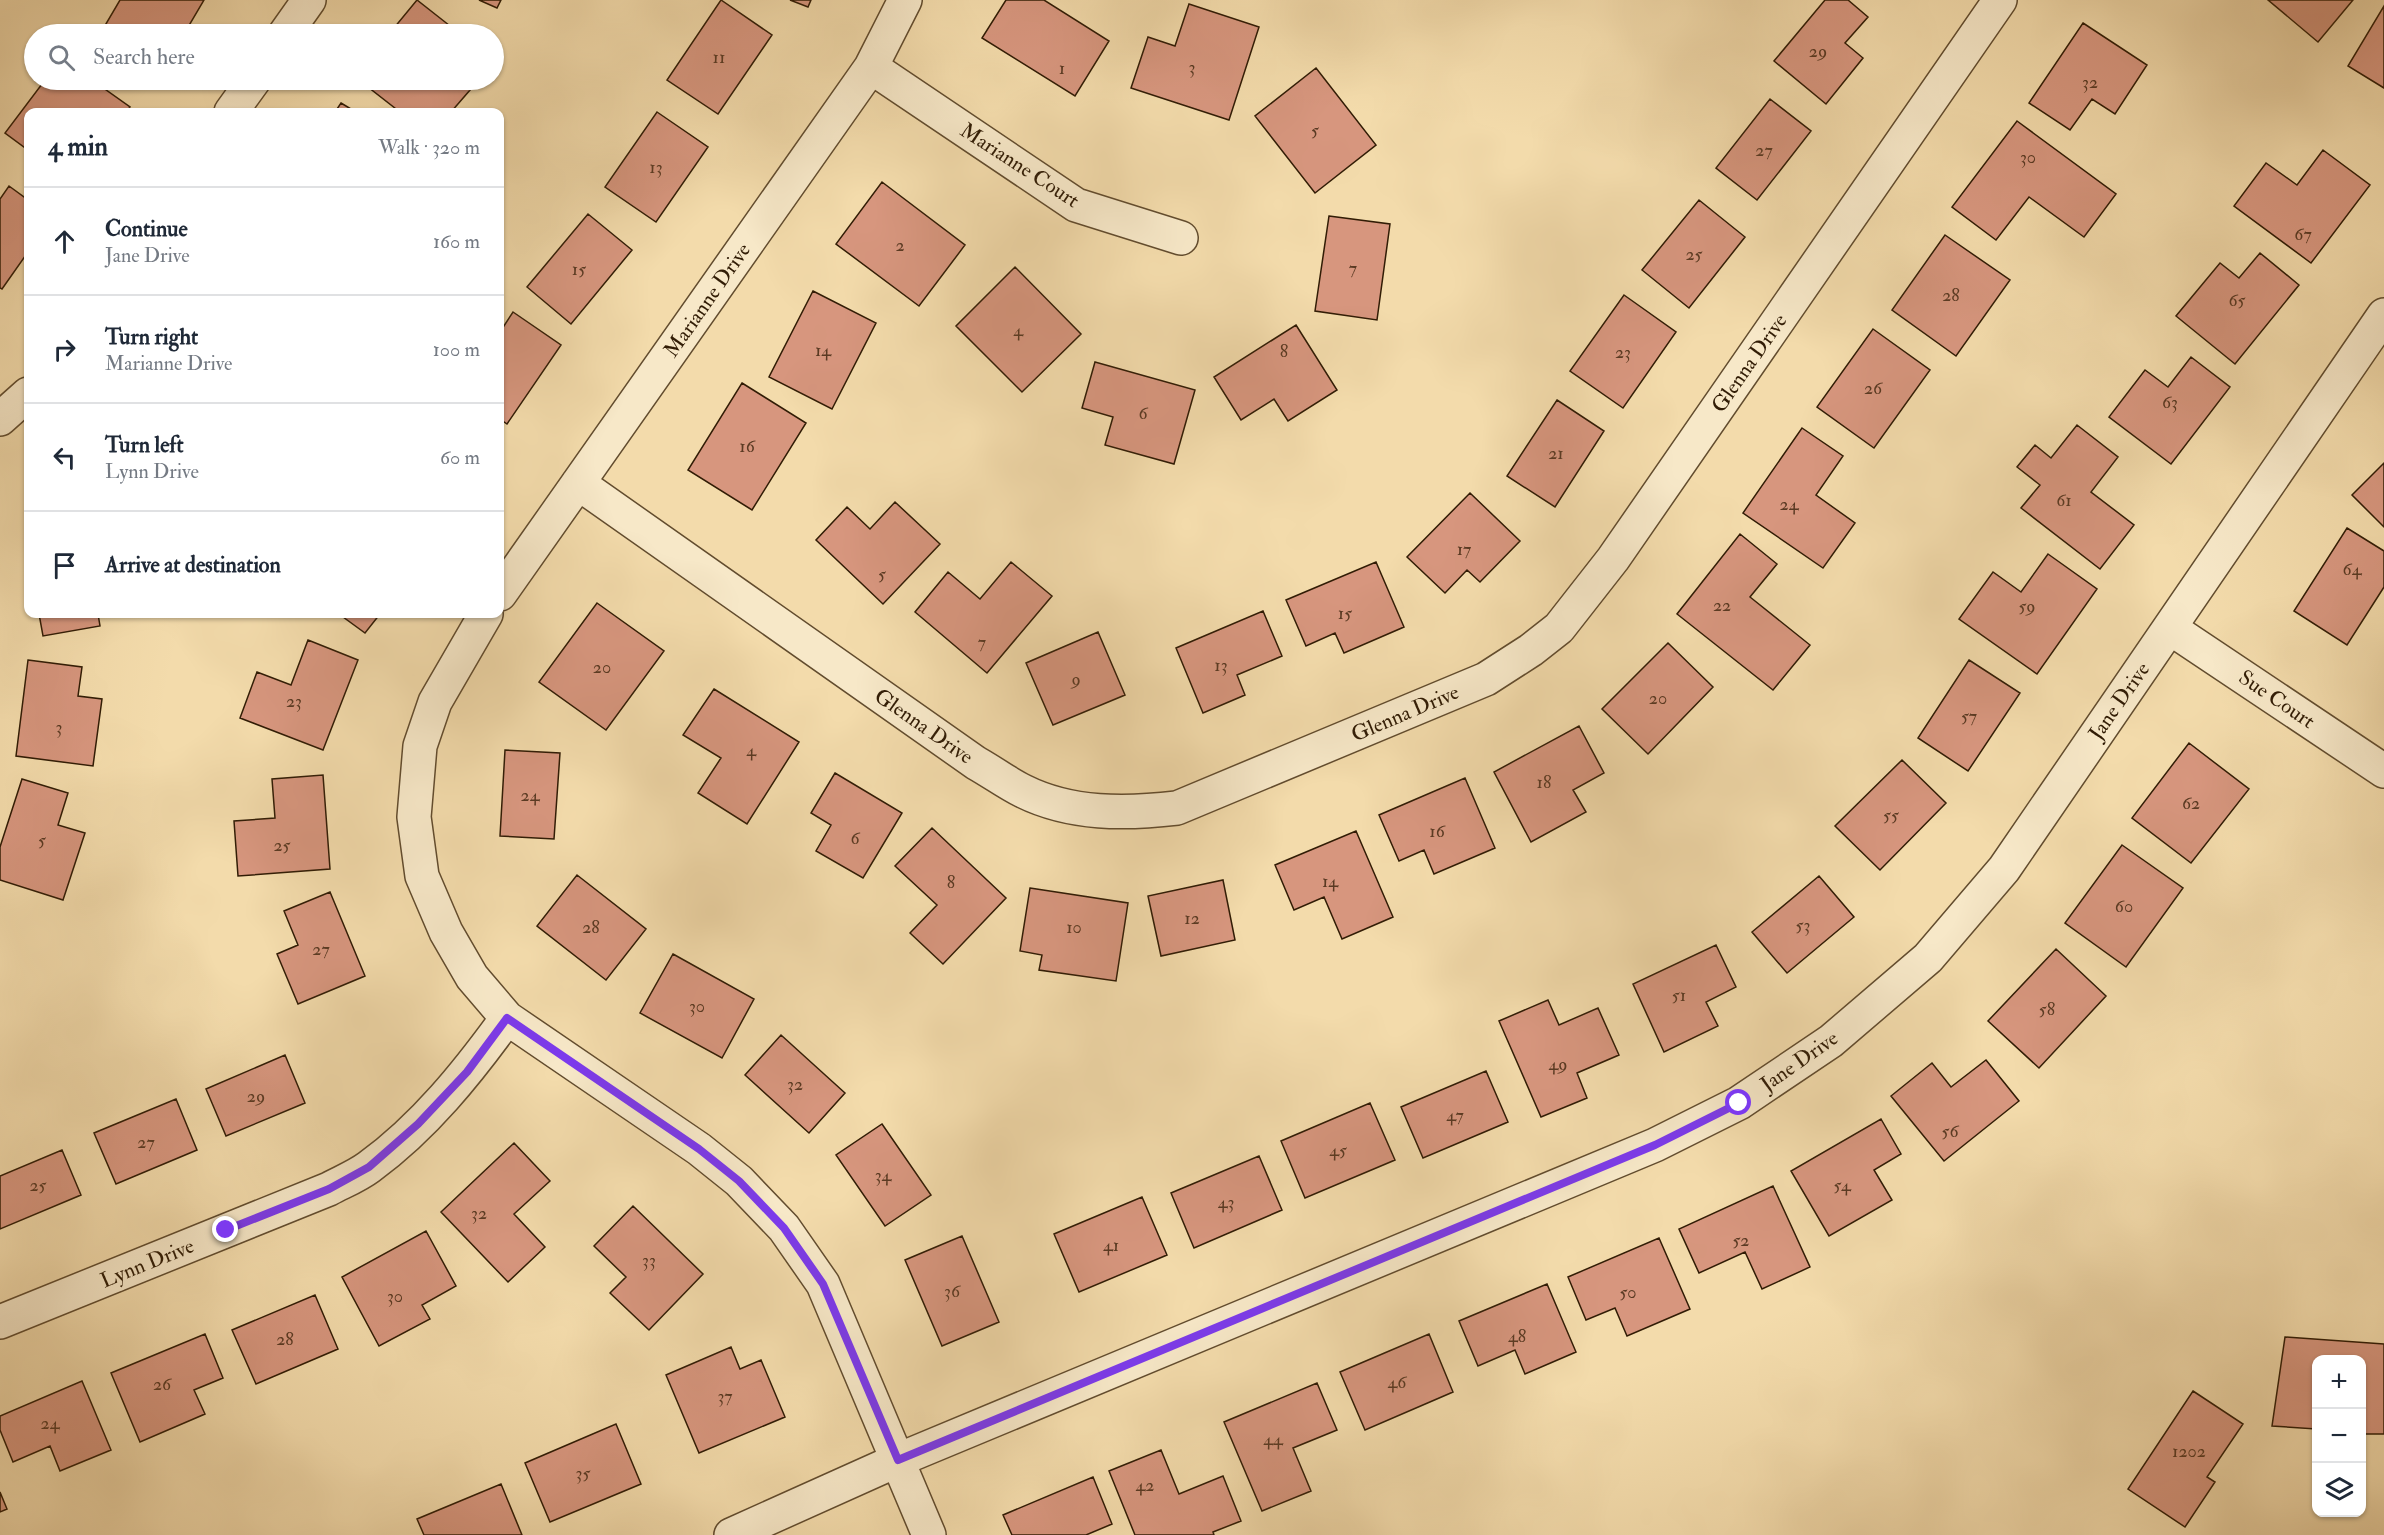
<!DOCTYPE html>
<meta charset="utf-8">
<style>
body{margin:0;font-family:"IM FELL Double Pica",serif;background:#f6f6f7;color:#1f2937}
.controls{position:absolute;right:18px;bottom:18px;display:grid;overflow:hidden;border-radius:12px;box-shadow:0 2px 4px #0004}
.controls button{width:54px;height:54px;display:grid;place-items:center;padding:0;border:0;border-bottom:2px solid #e0e1e3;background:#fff;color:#1f2937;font:30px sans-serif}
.stop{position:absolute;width:18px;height:18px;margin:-14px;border:4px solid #7c3aed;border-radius:50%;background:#fff}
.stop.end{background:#7c3aed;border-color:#fff;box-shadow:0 2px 6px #0008}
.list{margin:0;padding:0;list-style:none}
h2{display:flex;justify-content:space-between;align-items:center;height:78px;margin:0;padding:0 24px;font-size:26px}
h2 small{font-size:20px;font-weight:400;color:#747a83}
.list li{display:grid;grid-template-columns:39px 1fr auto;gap:18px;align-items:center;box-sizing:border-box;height:108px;padding:0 24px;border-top:2px solid #e0e1e3}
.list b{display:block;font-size:22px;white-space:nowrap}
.list p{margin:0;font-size:20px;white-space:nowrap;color:#747a83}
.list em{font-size:20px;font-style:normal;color:#747a83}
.icon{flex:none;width:33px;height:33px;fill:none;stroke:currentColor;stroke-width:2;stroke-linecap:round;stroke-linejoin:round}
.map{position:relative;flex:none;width:2384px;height:1535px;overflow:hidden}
.search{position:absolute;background:#fff;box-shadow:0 2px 4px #0004;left:24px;top:24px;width:480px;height:66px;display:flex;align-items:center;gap:15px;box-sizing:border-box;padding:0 21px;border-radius:33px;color:#747a83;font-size:22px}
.panel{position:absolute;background:#fff;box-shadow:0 2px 4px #0004;left:24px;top:108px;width:480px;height:510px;border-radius:12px}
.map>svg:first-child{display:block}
.building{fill:#d7967e;stroke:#311c05;stroke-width:1.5}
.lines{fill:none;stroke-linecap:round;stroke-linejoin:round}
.street-casing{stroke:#624c2e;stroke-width:36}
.street{stroke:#f7e8c8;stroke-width:33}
.route{stroke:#7c3aed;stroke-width:8}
.labels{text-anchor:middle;stroke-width:6;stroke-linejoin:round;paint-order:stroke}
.number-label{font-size:18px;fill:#5a3a23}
.street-label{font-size:21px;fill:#311c05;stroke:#f7e8c8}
</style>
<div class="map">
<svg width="2384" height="1535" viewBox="0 0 2384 1535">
<rect width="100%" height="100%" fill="#f3dbab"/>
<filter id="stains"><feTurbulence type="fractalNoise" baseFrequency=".00333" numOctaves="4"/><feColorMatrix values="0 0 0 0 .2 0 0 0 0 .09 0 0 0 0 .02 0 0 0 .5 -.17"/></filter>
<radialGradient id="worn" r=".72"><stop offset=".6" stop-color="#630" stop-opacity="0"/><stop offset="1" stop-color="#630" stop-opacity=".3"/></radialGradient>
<!-- building -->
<path class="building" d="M120,0H204L184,34H100Z
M417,0L459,33L457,34H389Z
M479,0H501L497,8Z
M721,0L772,35L718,114L667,80Z
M790,0H811L808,7Z
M1006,0H1044L1109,41L1075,96L982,38Z
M1825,0H1848L1868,17L1845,43L1863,58L1826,104L1774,61Z
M2268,0H2353L2318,42Z
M1189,4L1259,27L1229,120L1131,88L1148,37L1175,46Z
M2384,6V88L2348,66Z
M2083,23L2147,65L2115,114L2092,99L2070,130L2029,103Z
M1316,68L1376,145L1315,193L1255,116Z
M45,80H92L130,107L126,112H28V150L5,133Z
M359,80H457L470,90L451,112H400Z
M1770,99L1811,131L1757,200L1716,168Z
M341,103L356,112H335Z
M657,112L708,147L656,222L605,187Z
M2017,121L2116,194L2084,237L2029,197L1996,240L1952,207Z
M2323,150L2370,185L2311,263L2234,206L2266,163L2297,185Z
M882,182L965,245L919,306L836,244Z
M9,186L28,200V252L2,289L0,288V199Z
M1699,200L1745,237L1689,308L1642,270Z
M588,214L632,250L571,324L527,287Z
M1329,216L1390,224L1377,320L1315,311Z
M1945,235L2010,280L1956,356L1892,310Z
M2260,253L2299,285L2235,364L2176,316L2220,263L2239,278Z
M1015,267L1081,334L1022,392L956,326Z
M813,291L876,323L832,409L769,377Z
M1624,295L1676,332L1623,408L1570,371Z
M513,312L561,345L507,424L500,419V332Z
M1296,325L1337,390L1288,421L1274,399L1241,420L1214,377Z
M1873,329L1930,370L1874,448L1817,407Z
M2191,357L2230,387L2171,464L2109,417L2145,370L2168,387Z
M1095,362L1195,390L1174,464L1105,445L1113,417L1082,408Z
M742,383L806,423L752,510L688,470Z
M1557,400L1604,431L1555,507L1507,476Z
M2077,425L2118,457L2091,492L2134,525L2100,569L2021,508L2040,485L2017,467L2035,445L2051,458Z
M1802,428L1843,456L1816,495L1855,523L1823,568L1743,513Z
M2384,463V527L2352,495Z
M1470,493L1520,541L1480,582L1467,570L1445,593L1407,557Z
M895,502L940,544L883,604L816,540L847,507L870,529Z
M2347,528L2384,551V587L2347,645L2294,611Z
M1740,534L1777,564L1750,597L1810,645L1773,690L1677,614Z
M2048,554L2097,589L2037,674L1959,619L1993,572L2021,592Z
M1011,562L1052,596L987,673L915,612L948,572L980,599Z
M1376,562L1404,627L1344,653L1335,633L1306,646L1286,600Z
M597,603L664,651L606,730L539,682Z
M1263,611L1282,656L1237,675L1245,695L1203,713L1176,648Z
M39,614H98L100,626L43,636Z
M339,614H380L365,633Z
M1098,632L1125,695L1053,725L1026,663Z
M308,640L358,660L323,750L240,718L257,672L291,685Z
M1668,643L1713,687L1648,754L1602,709Z
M28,660L82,667L78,696L102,699L93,766L16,756Z
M1969,660L2020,693L1968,771L1918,738Z
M714,689L799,742L747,824L698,793L721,758L683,735Z
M1579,726L1604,773L1573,790L1586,812L1531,842L1494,772Z
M2189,743L2249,789L2191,863L2132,818Z
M505,750L560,753L554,839L500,836Z
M1902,760L1946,803L1880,870L1835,826Z
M835,773L902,813L863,878L816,851L831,825L811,813Z
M323,775L330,869L238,876L234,821L275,818L272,779Z
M1465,778L1495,848L1434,874L1424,850L1399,861L1379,815Z
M22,779L68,793L58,825L85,833L63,900L0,880V847Z
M932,828L1006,898L943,964L910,933L937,905L895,866Z
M1356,831L1393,917L1342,939L1324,897L1294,910L1275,865Z
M2122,845L2183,888L2126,967L2065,923Z
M577,875L646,929L606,980L537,926Z
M1819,876L1854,917L1787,973L1752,932Z
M1223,880L1235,940L1161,956L1148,896Z
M1030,888L1128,903L1116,981L1039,970L1042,955L1020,951Z
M330,892L365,976L298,1004L277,954L298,945L284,911Z
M1716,945L1736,987L1706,1002L1718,1026L1664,1052L1633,984Z
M2056,949L2106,996L2039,1068L1988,1021Z
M673,954L754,999L722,1058L640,1013Z
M1548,1000L1559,1025L1598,1008L1619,1055L1577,1073L1587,1098L1541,1117L1499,1021Z
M781,1035L845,1093L809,1133L745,1075Z
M285,1055L305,1103L226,1136L206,1089Z
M1986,1060L2019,1101L1944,1161L1891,1096L1932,1063L1951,1087Z
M1486,1071L1508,1122L1423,1158L1401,1107Z
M176,1099L197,1150L116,1184L94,1133Z
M1370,1103L1395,1160L1305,1198L1281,1141Z
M1881,1119L1901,1154L1874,1170L1892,1200L1829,1236L1791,1171Z
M882,1124L931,1195L885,1226L836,1155Z
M514,1143L550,1181L514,1214L545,1247L508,1282L441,1212Z
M62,1150L81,1195L0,1229V1176Z
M1259,1156L1282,1210L1194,1248L1171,1193Z
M1773,1186L1810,1267L1762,1289L1745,1252L1699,1273L1679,1229Z
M1142,1197L1167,1255L1079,1292L1054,1234Z
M633,1206L703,1274L649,1330L610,1293L626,1277L594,1246Z
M426,1231L456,1286L422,1305L430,1319L379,1346L342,1277Z
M962,1236L999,1322L942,1346L905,1260Z
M1659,1238L1690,1309L1627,1336L1615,1308L1586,1320L1568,1277Z
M1547,1284L1576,1352L1525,1374L1515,1350L1478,1366L1459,1321Z
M315,1295L338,1349L256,1384L232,1330Z
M205,1334L223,1378L194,1390L205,1414L140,1442L111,1373Z
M1429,1334L1453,1392L1365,1430L1340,1372Z
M2285,1337L2384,1344V1434H2362V1360H2316V1429L2272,1426Z
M731,1347L740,1369L761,1360L785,1417L699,1453L666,1375Z
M82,1381L111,1450L60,1471L50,1446L13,1462L0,1430V1416Z
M1317,1383L1337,1430L1293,1448L1311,1491L1262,1511L1224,1422Z
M2193,1391L2243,1424L2207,1477L2215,1482L2185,1527L2128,1489Z
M616,1424L641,1484L550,1522L525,1463Z
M1161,1450L1179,1494L1223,1476L1241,1521L1213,1532L1214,1535H1135L1109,1471Z
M1093,1477L1112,1524L1086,1535H1012L1003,1515Z
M501,1484L522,1535H424L417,1519Z
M0,1492L7,1509L0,1512Z"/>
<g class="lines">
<defs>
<path id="street" d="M285,34L309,0
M871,67L1076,205L1181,238
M231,112L254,80
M0,419L28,394
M578,483L976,763C992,772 1007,783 1023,791C1071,815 1126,814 1177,808L1486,679L1531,650L1559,628L1613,559L2000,0
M500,594L871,67L905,0
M486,614L435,702L420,746L414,817L422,876L446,932L472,977L507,1018L699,1149L739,1181L784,1228L823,1284L929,1535
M2170,628L2384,771
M0,1322L329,1189C342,1182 357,1176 369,1167C424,1127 468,1072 507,1018
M731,1535L898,1460L1655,1145L1739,1103L1831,1041L1928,958L2004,869L2384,315"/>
</defs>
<!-- street casing -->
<use href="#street" class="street-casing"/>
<!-- street -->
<use href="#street" class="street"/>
</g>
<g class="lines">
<!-- route -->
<path class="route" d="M226,1230L329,1189L369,1167L418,1124L467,1072L507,1018L699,1149L739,1181L784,1228L823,1284L898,1460L1655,1145L1739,1103"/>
</g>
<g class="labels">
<!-- number labels -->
<g class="number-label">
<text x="1818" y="57">29</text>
<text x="719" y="63">11</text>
<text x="1192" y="73">3</text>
<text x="1062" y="74">1</text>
<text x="2090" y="88">32</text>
<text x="1315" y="136">5</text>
<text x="1764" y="156">27</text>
<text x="2028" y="163">30</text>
<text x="656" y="173">13</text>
<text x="2303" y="240">67</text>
<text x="900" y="251">2</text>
<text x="1694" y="260">25</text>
<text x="1353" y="274">7</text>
<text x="579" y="275">15</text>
<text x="1951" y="301">28</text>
<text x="2237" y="306">65</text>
<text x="1018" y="336">4</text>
<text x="823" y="356">14</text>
<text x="1284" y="357">8</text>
<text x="1623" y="358">23</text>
<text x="1873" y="394">26</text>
<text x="2170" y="408">63</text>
<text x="1143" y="419">6</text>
<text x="747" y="452">16</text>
<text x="1556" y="459">21</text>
<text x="2064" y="506">61</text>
<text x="1789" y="510">24</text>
<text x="1464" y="555">17</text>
<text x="2352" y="575">64</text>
<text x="882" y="580">5</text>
<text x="1722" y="611">22</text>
<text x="2027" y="612">59</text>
<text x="1345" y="619">15</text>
<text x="982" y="648">7</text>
<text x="1221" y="671">13</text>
<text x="602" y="673">20</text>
<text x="1076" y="685">9</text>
<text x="1658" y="704">20</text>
<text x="294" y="707">23</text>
<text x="1969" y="722">57</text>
<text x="59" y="733">3</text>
<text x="751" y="756">4</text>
<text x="1544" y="788">18</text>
<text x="530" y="801">24</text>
<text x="2191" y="809">62</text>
<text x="1891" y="821">55</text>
<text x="1437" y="837">16</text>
<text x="855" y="844">6</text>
<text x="42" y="846">5</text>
<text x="282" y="851">25</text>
<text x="1330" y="887">14</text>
<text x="951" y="888">8</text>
<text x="2124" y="912">60</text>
<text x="1192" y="924">12</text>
<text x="1803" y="931">53</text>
<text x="591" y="933">28</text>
<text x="1074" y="933">10</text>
<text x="321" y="955">27</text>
<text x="1679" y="1001">51</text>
<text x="697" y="1012">30</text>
<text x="2047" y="1015">58</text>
<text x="1558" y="1070">49</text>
<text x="795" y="1090">32</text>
<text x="256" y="1102">29</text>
<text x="1455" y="1121">47</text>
<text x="1950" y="1137">56</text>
<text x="146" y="1148">27</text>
<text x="1338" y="1156">45</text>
<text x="883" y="1181">34</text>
<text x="38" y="1191">25</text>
<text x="1842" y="1191">54</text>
<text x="1226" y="1208">43</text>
<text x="479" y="1219">32</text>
<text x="1741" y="1246">52</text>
<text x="1111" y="1251">41</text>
<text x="649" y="1266">33</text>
<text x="952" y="1297">36</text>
<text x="1628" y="1298">50</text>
<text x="395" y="1302">30</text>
<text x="1517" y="1342">48</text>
<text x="285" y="1345">28</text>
<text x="1397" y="1388">46</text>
<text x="162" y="1390">26</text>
<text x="725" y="1402">37</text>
<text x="50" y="1429">24</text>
<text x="1273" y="1445">44</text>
<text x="2189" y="1457">1202</text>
<text x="583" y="1479">35</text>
<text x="1145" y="1491">42</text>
</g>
<!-- street labels -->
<g class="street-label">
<text transform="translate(1020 165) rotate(33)" y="7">Marianne Court</text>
<text transform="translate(707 300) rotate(-55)" y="7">Marianne Drive</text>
<text transform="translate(1749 363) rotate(-55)" y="7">Glenna Drive</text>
<text transform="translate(2277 699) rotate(34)" y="7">Sue Court</text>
<text transform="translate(2119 701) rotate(-55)" y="7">Jane Drive</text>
<text transform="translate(1405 713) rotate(-23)" y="7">Glenna Drive</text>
<text transform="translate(924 726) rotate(35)" y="7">Glenna Drive</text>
<text transform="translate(1799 1061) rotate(-35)" y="7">Jane Drive</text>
<text transform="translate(147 1263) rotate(-22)" y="7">Lynn Drive</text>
</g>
</g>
<rect width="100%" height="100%" filter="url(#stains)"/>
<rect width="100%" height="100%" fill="url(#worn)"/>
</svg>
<div class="controls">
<button>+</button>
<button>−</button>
<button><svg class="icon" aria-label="layers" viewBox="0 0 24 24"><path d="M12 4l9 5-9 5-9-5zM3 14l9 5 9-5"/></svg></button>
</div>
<div class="stop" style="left:1739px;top:1103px"></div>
<div class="stop end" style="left:226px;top:1230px"></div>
<div class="search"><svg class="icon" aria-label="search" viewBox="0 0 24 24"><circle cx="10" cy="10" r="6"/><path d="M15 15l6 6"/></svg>Search here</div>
<section class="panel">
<h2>4 min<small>Walk · 320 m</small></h2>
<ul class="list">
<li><svg class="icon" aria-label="ahead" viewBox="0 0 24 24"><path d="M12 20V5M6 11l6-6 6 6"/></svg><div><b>Continue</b><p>Jane Drive</p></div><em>160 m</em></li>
<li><svg class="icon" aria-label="right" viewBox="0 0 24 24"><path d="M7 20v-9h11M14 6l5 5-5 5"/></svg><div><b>Turn right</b><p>Marianne Drive</p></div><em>100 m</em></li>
<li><svg class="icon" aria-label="left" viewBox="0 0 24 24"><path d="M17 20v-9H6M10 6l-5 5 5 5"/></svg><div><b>Turn left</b><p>Lynn Drive</p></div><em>60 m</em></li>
<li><svg class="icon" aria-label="arrive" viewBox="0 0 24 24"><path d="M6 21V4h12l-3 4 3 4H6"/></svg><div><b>Arrive at destination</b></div></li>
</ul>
</section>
</div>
